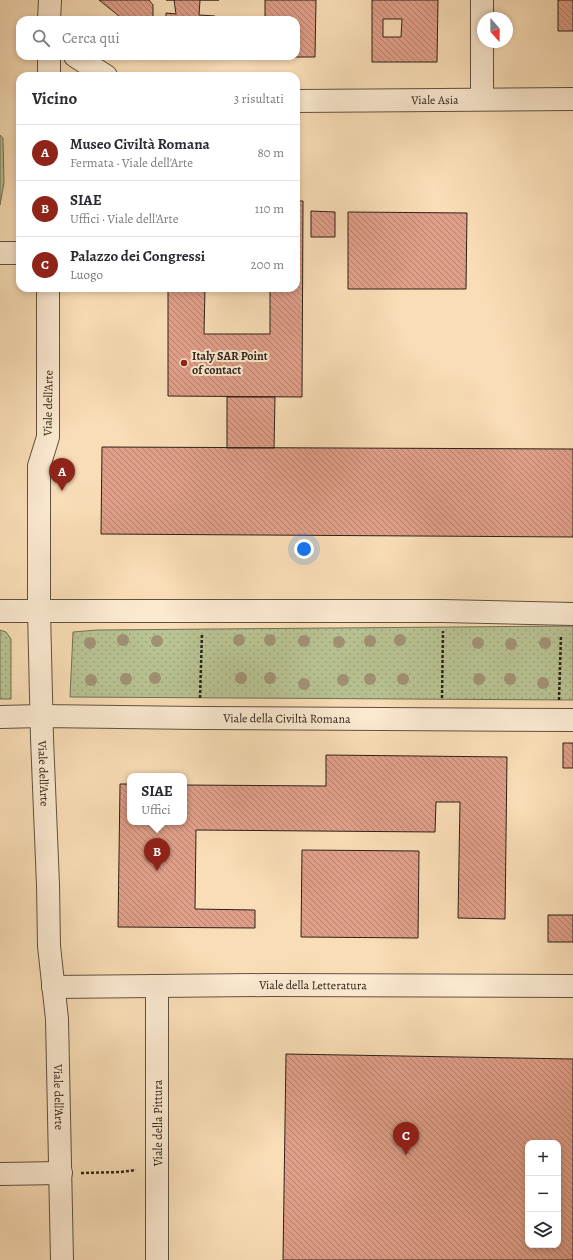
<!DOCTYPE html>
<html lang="it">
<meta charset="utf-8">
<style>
body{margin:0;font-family:Alegreya,serif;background:#f7f7f7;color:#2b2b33}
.controls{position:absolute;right:12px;bottom:12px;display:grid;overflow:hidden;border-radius:8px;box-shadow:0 2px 6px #0003}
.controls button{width:36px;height:36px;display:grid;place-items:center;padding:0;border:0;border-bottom:1px solid #e1e1e2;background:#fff;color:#2b2b33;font:20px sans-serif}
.compass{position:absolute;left:477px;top:12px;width:36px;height:36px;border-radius:50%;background:#fff;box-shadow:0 2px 6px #0003;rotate:159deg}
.you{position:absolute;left:304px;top:549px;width:14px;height:14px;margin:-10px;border:3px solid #fff;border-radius:50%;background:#1a73e8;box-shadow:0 0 0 6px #1a73e833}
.badge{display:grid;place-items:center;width:26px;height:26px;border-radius:50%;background:#8f2418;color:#fff;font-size:13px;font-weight:700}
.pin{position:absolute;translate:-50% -33px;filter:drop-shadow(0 1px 2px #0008)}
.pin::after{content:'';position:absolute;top:21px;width:14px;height:12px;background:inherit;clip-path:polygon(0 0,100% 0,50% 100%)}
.popup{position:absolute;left:127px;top:773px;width:60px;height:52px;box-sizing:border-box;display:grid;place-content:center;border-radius:8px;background:#fff;filter:drop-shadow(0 1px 3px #0005);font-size:13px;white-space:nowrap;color:#7c7c81}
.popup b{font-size:15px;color:#2b2b33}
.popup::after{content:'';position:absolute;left:50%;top:100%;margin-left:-8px;border:8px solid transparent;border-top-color:#fff}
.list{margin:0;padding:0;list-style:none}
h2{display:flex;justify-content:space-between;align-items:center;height:52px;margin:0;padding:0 16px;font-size:17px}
h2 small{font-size:13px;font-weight:400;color:#7c7c81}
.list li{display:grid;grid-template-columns:26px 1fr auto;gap:12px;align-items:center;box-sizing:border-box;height:56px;padding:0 16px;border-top:1px solid #e1e1e2}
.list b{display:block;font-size:15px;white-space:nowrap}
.list p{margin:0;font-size:13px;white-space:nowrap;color:#7c7c81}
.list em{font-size:13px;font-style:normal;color:#7c7c81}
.icon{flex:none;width:22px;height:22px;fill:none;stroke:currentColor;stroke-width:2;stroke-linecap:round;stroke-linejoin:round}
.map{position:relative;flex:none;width:573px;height:1260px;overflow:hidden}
.search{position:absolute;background:#fff;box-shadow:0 2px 6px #0003;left:16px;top:16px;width:284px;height:44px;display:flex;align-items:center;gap:10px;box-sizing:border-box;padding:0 14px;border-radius:12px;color:#7c7c81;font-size:15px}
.panel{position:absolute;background:#fff;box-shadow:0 2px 6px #0003;left:16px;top:72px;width:284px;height:220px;border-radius:12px}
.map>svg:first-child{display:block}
.grass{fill:url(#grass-dots);stroke:#727254}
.forest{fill:url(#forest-firs);stroke:#727254}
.building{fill:url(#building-back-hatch);stroke:#2d2217;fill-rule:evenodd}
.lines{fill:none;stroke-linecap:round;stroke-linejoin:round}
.minor-casing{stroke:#60513f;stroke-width:24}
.path{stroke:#2d2217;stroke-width:2.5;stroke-dasharray:3 2;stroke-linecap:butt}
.minor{stroke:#fbe9d0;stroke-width:22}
.tree{fill:#a09173}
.poi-dot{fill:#8f2418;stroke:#fbe9d0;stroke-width:1.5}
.labels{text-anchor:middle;stroke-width:4;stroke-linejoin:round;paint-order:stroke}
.street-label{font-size:12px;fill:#2d2217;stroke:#fbe9d0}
.poi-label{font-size:12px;font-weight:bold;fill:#2d2217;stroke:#fbe9d0;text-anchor:start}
</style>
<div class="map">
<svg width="573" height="1260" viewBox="0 0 573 1260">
<defs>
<pattern id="grass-dots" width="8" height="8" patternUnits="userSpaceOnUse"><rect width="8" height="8" fill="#b8c292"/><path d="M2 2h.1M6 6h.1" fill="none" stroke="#9ea67d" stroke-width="1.8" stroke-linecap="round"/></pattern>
<pattern id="forest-firs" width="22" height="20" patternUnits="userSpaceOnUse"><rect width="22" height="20" fill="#b8c292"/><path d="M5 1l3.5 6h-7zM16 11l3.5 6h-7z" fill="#9ea67d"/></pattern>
<pattern id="building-back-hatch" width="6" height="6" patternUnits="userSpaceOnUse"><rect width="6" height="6" fill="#e09f89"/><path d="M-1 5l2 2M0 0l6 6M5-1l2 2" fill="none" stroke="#b6816f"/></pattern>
</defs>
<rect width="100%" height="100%" fill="#f9ddb6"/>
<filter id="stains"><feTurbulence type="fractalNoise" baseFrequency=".005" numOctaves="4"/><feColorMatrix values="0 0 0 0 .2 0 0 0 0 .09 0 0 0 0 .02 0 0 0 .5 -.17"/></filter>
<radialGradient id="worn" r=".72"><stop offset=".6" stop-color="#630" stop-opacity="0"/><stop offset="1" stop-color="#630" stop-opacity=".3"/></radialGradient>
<!-- grass -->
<path class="grass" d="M573,626V700L70,697L73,632L97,630Z
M0,630L6,632L11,639V699H0Z"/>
<!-- forest -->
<path class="forest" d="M0,135L3,138L4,183L0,205Z"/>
<!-- building -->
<path class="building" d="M99,0H149L153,5V20H124Z
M166,0H219H200L199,15L215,16V20H166V13L176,14L174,0Z
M265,0H316L315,57H265L296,56V20H265Z
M372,0H438L437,62H372ZM383,19H402L401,37H383Z
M558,0H573V31H558Z
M296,201H303L302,397L168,396V288H205L204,334H270V288H296Z
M311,211L335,212V237H311Z
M348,212L467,213L466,289H348Z
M227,397H275L274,448H227Z
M102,447L573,449V537L101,534Z
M563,743H573V768H563Z
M326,755L507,757L505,919L458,918L460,802H436L435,832L196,830L195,909L255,910V928L118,927L120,784H130V822H184V785L326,786Z
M302,850L419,851L418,938L301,937Z
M548,915H573V942H548Z
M286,1054L573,1059V1260H283ZM528,1143H558V1245H528Z"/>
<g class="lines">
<defs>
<g id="minor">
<path d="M49,20L50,0"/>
<path d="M75,56L106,76"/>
<path d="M49,76V56"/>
<path d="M482,99V0"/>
<path id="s1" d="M296,101L573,99"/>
<path d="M0,253H20"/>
<path id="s2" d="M48,288V437L39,466V611L42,738L48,885L49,946L57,1019L62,1260"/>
<path d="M0,611H443L573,614"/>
<path id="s3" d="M0,717L41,716L199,718L573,720"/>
<path id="s4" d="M53,987L269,985L573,986"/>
<path d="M0,1174L61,1173"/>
<path d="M157,1260V986"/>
</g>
</defs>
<!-- minor casing -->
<use href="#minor" class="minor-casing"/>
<!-- path -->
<path class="path" d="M200,698L202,633
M442,698L443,631
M559,700L561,635
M81,1173L121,1172L136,1170"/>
<!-- minor -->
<use href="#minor" class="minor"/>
</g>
<!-- trees -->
<g class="tree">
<circle cx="123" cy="640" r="6"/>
<circle cx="239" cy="640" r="6"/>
<circle cx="270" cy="640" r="6"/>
<circle cx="400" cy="640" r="6"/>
<circle cx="157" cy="641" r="6"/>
<circle cx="304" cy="641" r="6"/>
<circle cx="370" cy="641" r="6"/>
<circle cx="339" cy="642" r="6"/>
<circle cx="90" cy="643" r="6"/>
<circle cx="478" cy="643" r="6"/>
<circle cx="545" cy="643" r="6"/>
<circle cx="511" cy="644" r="6"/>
<circle cx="155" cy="678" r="6"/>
<circle cx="241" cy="678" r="6"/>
<circle cx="270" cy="678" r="6"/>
<circle cx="126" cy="679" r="6"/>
<circle cx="370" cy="679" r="6"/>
<circle cx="403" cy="679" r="6"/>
<circle cx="479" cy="679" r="6"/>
<circle cx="510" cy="679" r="6"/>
<circle cx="91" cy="680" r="6"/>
<circle cx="343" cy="680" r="6"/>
<circle cx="543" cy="683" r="6"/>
<circle cx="304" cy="684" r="6"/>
</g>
<!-- markers -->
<circle class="poi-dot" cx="184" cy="363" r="4"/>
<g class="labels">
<!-- street labels -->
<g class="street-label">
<text dy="4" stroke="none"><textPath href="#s1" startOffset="139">Viale Asia</textPath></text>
<text transform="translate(48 403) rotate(-89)" y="4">Viale dell'Arte</text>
<text dy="4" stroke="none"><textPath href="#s3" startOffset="287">Viale della Civiltà Romana</textPath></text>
<text dy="4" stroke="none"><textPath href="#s2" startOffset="487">Viale dell'Arte</textPath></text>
<text dy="4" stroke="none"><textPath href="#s4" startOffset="260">Viale della Letteratura</textPath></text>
<text dy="4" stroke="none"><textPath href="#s2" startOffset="811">Viale dell'Arte</textPath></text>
<text transform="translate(158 1123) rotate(-90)" y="4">Viale della Pittura</text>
</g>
<!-- poi labels -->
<g class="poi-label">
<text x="192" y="360">Italy SAR Point<tspan x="192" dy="14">of contact</tspan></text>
</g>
</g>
<rect width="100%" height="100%" filter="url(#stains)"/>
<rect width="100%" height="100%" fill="url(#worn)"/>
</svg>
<div class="controls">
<button>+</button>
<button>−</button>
<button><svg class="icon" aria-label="layers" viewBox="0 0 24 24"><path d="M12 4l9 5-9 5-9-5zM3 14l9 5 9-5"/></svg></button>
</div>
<svg class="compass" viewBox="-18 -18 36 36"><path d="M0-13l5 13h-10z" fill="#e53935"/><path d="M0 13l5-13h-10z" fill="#7c7c81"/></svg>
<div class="you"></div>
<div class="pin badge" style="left:62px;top:491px">A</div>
<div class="pin badge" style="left:157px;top:871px">B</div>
<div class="popup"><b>SIAE</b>Uffici</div>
<div class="pin badge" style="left:406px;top:1155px">C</div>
<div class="search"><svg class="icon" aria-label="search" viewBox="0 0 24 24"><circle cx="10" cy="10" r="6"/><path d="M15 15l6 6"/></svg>Cerca qui</div>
<section class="panel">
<h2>Vicino<small>3 risultati</small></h2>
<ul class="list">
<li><span class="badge">A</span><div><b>Museo Civiltà Romana</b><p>Fermata · Viale dell'Arte</p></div><em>80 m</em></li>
<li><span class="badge">B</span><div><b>SIAE</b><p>Uffici · Viale dell'Arte</p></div><em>110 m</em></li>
<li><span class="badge">C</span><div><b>Palazzo dei Congressi</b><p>Luogo</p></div><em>200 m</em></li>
</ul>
</section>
</div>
